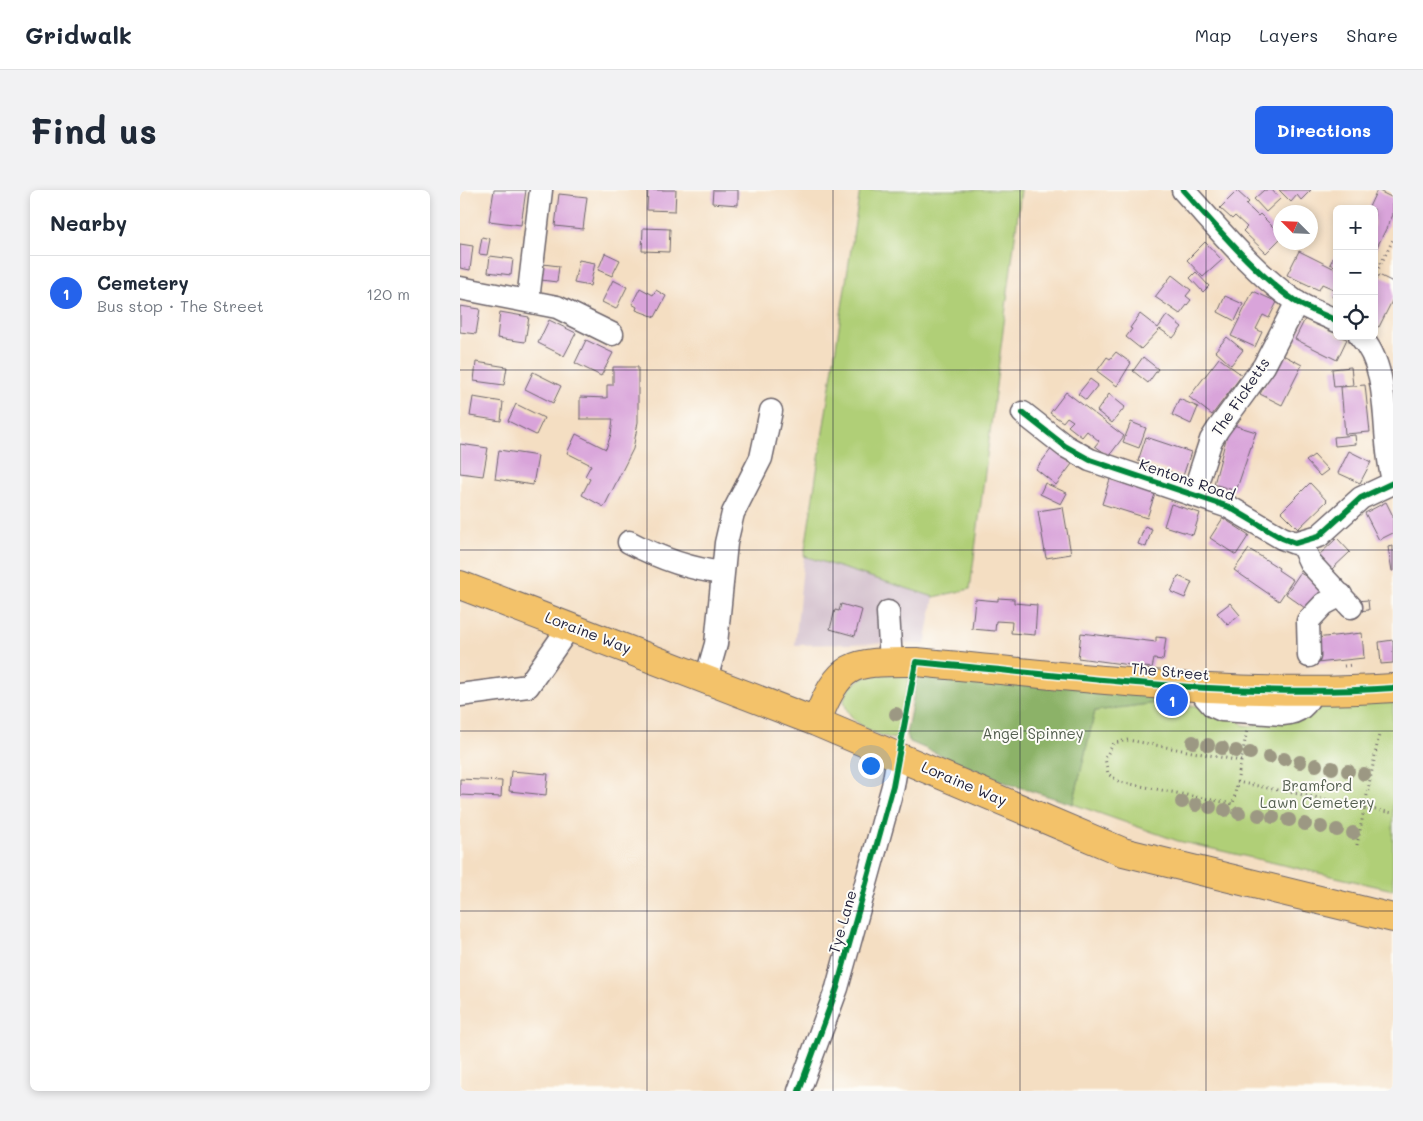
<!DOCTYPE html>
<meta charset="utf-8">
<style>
body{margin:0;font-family:Mali,sans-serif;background:#f2f2f3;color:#1f2937}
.controls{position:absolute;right:15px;top:15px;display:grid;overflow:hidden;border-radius:8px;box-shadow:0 2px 8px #0003}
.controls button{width:45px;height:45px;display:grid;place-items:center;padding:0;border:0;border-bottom:1px solid #e0e1e3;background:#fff;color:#1f2937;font:25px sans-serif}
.compass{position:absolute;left:813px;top:15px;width:45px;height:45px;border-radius:50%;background:#fff;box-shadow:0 2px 8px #0003;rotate:294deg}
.you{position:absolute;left:410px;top:575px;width:18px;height:18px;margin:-12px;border:4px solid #fff;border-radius:50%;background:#1a73e8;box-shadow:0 0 0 8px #1a73e833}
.badge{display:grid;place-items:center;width:32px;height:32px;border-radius:50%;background:#2563eb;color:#fff;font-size:16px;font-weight:700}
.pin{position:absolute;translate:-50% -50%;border:2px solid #fff;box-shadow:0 1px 5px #0006}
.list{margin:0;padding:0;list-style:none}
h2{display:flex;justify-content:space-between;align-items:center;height:65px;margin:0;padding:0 20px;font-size:21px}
h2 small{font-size:16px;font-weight:400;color:#747a83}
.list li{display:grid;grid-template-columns:32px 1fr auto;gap:15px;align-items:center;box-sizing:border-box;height:75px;padding:0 20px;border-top:1px solid #e0e1e3}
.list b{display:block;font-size:19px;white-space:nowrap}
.list p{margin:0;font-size:16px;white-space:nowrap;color:#747a83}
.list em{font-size:16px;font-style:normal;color:#747a83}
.icon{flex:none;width:28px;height:28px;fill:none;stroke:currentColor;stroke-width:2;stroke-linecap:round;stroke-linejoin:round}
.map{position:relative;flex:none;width:933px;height:901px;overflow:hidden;border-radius:8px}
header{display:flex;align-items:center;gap:30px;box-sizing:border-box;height:70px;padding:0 25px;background:#fff;border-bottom:1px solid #e0e1e3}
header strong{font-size:24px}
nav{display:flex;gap:28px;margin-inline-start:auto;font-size:18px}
.intro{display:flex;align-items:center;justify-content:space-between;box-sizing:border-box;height:120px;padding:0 30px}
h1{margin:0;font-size:35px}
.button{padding:12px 22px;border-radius:8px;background:#2563eb;color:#fff;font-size:18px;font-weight:700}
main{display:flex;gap:30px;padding:0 30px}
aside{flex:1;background:#fff;border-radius:8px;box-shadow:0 2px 8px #0003}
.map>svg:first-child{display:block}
.industrial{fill:#d1bdcb}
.green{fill:#b0cf77;stroke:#697859}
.forest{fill:#8cb268;stroke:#576a52}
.building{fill:#d9a4da}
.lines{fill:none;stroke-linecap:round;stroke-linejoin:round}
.minor-casing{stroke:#6c646a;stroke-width:25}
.major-casing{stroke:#6c646a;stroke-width:30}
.path{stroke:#6c646a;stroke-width:3;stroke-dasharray:1 4;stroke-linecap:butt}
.minor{stroke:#fff;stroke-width:22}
.major{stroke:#f3c26a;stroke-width:28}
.cycleway-casing{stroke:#fdfcf7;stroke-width:9}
.cycleway{stroke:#00873e;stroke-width:6}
.tree{fill:#9c9883}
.grid{fill:none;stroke:#22223b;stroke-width:1;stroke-opacity:0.55}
.labels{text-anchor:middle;stroke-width:4;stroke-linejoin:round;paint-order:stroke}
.street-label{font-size:15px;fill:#22223b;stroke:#fdfcf7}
.park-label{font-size:15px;fill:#545f50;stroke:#fdfcf7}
</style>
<header>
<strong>Gridwalk</strong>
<nav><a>Map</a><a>Layers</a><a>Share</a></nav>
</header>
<div class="intro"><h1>Find us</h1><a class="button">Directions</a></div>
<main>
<aside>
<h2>Nearby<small></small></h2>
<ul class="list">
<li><span class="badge">1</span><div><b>Cemetery</b><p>Bus stop · The Street</p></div><em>120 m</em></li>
</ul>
</aside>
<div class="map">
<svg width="933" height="901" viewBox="0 0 933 901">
<rect width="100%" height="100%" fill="#fdfcf7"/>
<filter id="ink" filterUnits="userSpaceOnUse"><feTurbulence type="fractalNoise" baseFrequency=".02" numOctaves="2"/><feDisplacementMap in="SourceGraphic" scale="10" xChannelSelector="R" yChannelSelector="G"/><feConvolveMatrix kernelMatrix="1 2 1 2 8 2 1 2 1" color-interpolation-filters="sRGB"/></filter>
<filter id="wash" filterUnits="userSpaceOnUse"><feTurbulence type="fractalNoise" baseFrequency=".0096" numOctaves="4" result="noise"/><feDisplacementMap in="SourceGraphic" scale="20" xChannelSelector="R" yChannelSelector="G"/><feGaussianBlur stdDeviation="1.12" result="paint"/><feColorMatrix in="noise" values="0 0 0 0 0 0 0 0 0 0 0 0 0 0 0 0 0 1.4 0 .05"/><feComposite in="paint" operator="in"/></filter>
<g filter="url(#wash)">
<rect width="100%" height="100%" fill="#f4dec2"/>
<!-- industrial -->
<path class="industrial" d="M344,366L474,407L465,455L436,453L335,455Z"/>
<!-- green -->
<path class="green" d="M400,0H561L510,399L474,407L344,366Z
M449,484L443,526L435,549C414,545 386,532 384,509C394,480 425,484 449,484Z
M868,512H933V700L718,651L613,614L635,521L696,513L739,516L776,528L783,535L793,536C813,521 823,535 842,530C852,527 860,519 868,512Z"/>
<!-- forest -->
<path class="forest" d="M458,483L693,502L696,513L635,521L613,614L549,594L450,552L446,545Z"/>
<g id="blocks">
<!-- building -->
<path class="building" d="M66,0L61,35L29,31L34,0Z
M188,0H216L215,21L187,20Z
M253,0H278V15L252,13Z
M804,0H812L820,9L806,22L794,9Z
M819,0H851L841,10L837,5L831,12Z
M917,0L933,8V25L914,63V19H908Z
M777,1L789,12L786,15L792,20L798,26L800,24L821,45V48L806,63L783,41L787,37L775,26L772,29L760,18Z
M99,4L127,7L123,39L95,36Z
M183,38L210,39L209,62L182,61Z
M22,47L30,49L27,65L19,64Z
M745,52L762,70L743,87L727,70Z
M0,54L13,56L10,80L0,78Z
M839,61L877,80V109L872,107L876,100L862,94L859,100L827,85Z
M877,61V77L870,74Z
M145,63L160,70L152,86L138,80Z
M30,66L53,69L51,85L28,82Z
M119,70L135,73L130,96L114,93Z
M75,73L99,76L97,92L73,89Z
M736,82L749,96L743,102L730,88Z
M712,85L731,100L726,106L731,110L720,124L695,107Z
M919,85L933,92V109L919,137L914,135V95Z
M153,90L167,97L156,119L142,112Z
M180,98L193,105L196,100L206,106L195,127L176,120L177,117L172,114Z
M793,101L817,112L809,128L803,125L796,139L802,142L795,157L771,146Z
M765,106L783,114L775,131L758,122Z
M0,116L20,119L16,144L0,142Z
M40,122L69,127L65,152L37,148Z
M680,124L698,138L707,125L722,137L713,148L700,139L681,159L666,147L672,139L670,138Z
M845,129L877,144V146L887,149L877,170L835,149Z
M89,130L116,143L104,166L78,153Z
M767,147L783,160L771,175L755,161Z
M126,150L153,163L141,186L115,173Z
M656,162L671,173L657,196L637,181L647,167L650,169Z
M821,164L842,175L822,215L800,204Z
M683,167L698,179L688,193L673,181Z
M759,168L782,185L752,225L729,207Z
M16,172L47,177L44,195L14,191Z
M153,177H178V232L173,259L144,317L122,305L130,289L125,286L131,275L107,263L116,244L146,259L151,244L153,229H120V207L147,208V195H153Z
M891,177L893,195L874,197L872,179Z
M73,182L101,196L93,213L65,199Z
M630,189L638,195L626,210L618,204Z
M905,195L910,242L885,244L881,197Z
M606,202L664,246L649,266L635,256L639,251L627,241L622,247L608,236L613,231L607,227L603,232L590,223Z
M649,204L665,217L652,233L637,221Z
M13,207L43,212L41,231L10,226Z
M719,209L738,217L731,234L712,225Z
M56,214L84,228L76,245L48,231Z
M671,232L686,238L679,258L663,252Z
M770,234L796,242L776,301L754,294Z
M895,245L896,254L875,256L874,247Z
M686,247L731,262L723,286L678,271Z
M0,254L28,258L23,286L0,283Z
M592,258L612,274L596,295L576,279Z
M39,260L78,266L73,295L35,289Z
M889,261L911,272L900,293L878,283Z
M854,265L868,280L860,286L846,271Z
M650,289L695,304L687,328L642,314Z
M585,293L607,303L601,314L580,304Z
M850,293L867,311L838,339L821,322Z
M926,312L933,326V343L919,350L905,323Z
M711,314L740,323L733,345L704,336Z
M603,317L611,364L586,368L578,321Z
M763,328L789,345L776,365L750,348Z
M685,336L692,339L686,357L678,354Z
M877,348L890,362L871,380L858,366Z
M933,356V381H932L928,357Z
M789,359L819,378L818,380L833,390L819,411L774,380Z
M840,383L865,397L849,421L826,404Z
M718,386L732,392L725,408L711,402Z
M538,408L554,409V413L577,415L575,445L551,443L552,432L536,431L535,441L512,439L515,409L538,411Z
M908,410L909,420L898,421L897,411Z
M770,413L780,425L768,435L757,423Z
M381,414L402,420L395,446L370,439L375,420L379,421Z
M621,443L696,452V447L706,448L703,470L694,469L692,478L618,468Z
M902,443L904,468L857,473L855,448Z
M933,450V473L921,474L919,452Z
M51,581L88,584L86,605L49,601Z
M0,589L42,591L41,607L0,605Z"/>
</g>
</g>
<g filter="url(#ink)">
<use href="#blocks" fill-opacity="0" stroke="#6c646a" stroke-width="1"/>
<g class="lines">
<defs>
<path id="minor" d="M723,0C756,36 795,84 835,111C847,119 863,124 877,131
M0,98L97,117L152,144
M68,110L81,0
M900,146C933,181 920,245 933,290
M563,223L605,256L630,270L769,317L822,348L835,353L859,346L901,308L933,293
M733,305L751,250L758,239L804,176L837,112
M169,352C199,368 228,379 263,383
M841,353L851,374L891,417
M428,422L431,472
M849,466L848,431L864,414L881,405
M246,489L256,454L266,353L273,323L301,268L311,221
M745,498V507L753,516L762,520L823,524C838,523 849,515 851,500
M0,505L68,496L110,436
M339,901L377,798L433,596L438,566"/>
<path id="major" d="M0,395L356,532L663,662L933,728
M356,532C381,470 391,472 456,472C614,486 774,509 933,498"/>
</defs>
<!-- minor casing -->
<use href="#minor" class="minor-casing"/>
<!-- major casing -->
<use href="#major" class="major-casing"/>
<!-- path -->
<path class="path" d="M914,87L933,50
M884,476L893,475
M781,571L668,550L654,553L645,568L648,584L660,592L773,614L787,540
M777,592L905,617
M905,618L933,623
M897,655L919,545"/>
<!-- minor -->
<use href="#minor" class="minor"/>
<!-- major -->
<use href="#major" class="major"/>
<defs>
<path id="cycleway" d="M723,0C756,36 795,84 835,111C847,119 863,124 877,131
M563,223L605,256L630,270L769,317L822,348L835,353L859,346L901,308L933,293
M339,901L377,798L433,596L456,472C614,486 774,509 933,498"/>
</defs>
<!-- cycleway casing -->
<use href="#cycleway" class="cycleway-casing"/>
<!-- cycleway -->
<use href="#cycleway" class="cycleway"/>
</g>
<!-- trees -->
<g class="tree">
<circle cx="436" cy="524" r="7"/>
<circle cx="733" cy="552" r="7"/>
<circle cx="748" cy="555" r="7"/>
<circle cx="762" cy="558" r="7"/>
<circle cx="776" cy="561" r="7"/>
<circle cx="790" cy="563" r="7"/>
<circle cx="809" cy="567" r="7"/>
<circle cx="824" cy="569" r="7"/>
<circle cx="840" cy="572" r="7"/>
<circle cx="856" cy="575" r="7"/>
<circle cx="872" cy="578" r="7"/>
<circle cx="888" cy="581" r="7"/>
<circle cx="904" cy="584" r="7"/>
<circle cx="722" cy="612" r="7"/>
<circle cx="736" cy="615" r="7"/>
<circle cx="750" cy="617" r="7"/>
<circle cx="765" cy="620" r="7"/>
<circle cx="779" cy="623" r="7"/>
<circle cx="799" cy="625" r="7"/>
<circle cx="813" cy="627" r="7"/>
<circle cx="829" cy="630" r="7"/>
<circle cx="845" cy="634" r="7"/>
<circle cx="861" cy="637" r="7"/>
<circle cx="877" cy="640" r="7"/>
<circle cx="893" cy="643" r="7"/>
</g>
</g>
<!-- grid -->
<path class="grid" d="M187,0V901M373,0V901M560,0V901M746,0V901M0,180H933M0,360H933M0,541H933M0,721H933"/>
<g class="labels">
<!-- street labels -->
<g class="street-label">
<text transform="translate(781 207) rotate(-56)" y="5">The Ficketts</text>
<text transform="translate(727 290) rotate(19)" y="5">Kentons Road</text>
<text transform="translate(128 443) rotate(21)" y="5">Loraine Way</text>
<text transform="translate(710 482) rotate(5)" y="5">The Street</text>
<text transform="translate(504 594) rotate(23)" y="5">Loraine Way</text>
<text transform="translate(383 732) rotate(-74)" y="5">Tye Lane</text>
</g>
<!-- park labels -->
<g class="park-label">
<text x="573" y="549">Angel Spinney</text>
<text x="857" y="601">Bramford<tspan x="857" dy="17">Lawn Cemetery</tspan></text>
</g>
</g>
</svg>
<div class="controls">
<button>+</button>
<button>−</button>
<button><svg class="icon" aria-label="locate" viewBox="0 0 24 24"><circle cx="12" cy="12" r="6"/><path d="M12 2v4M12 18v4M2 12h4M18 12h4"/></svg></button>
</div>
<svg class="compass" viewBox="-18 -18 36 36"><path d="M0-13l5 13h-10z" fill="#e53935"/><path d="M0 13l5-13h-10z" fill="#747a83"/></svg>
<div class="you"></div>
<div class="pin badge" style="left:712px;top:510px">1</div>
</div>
</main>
